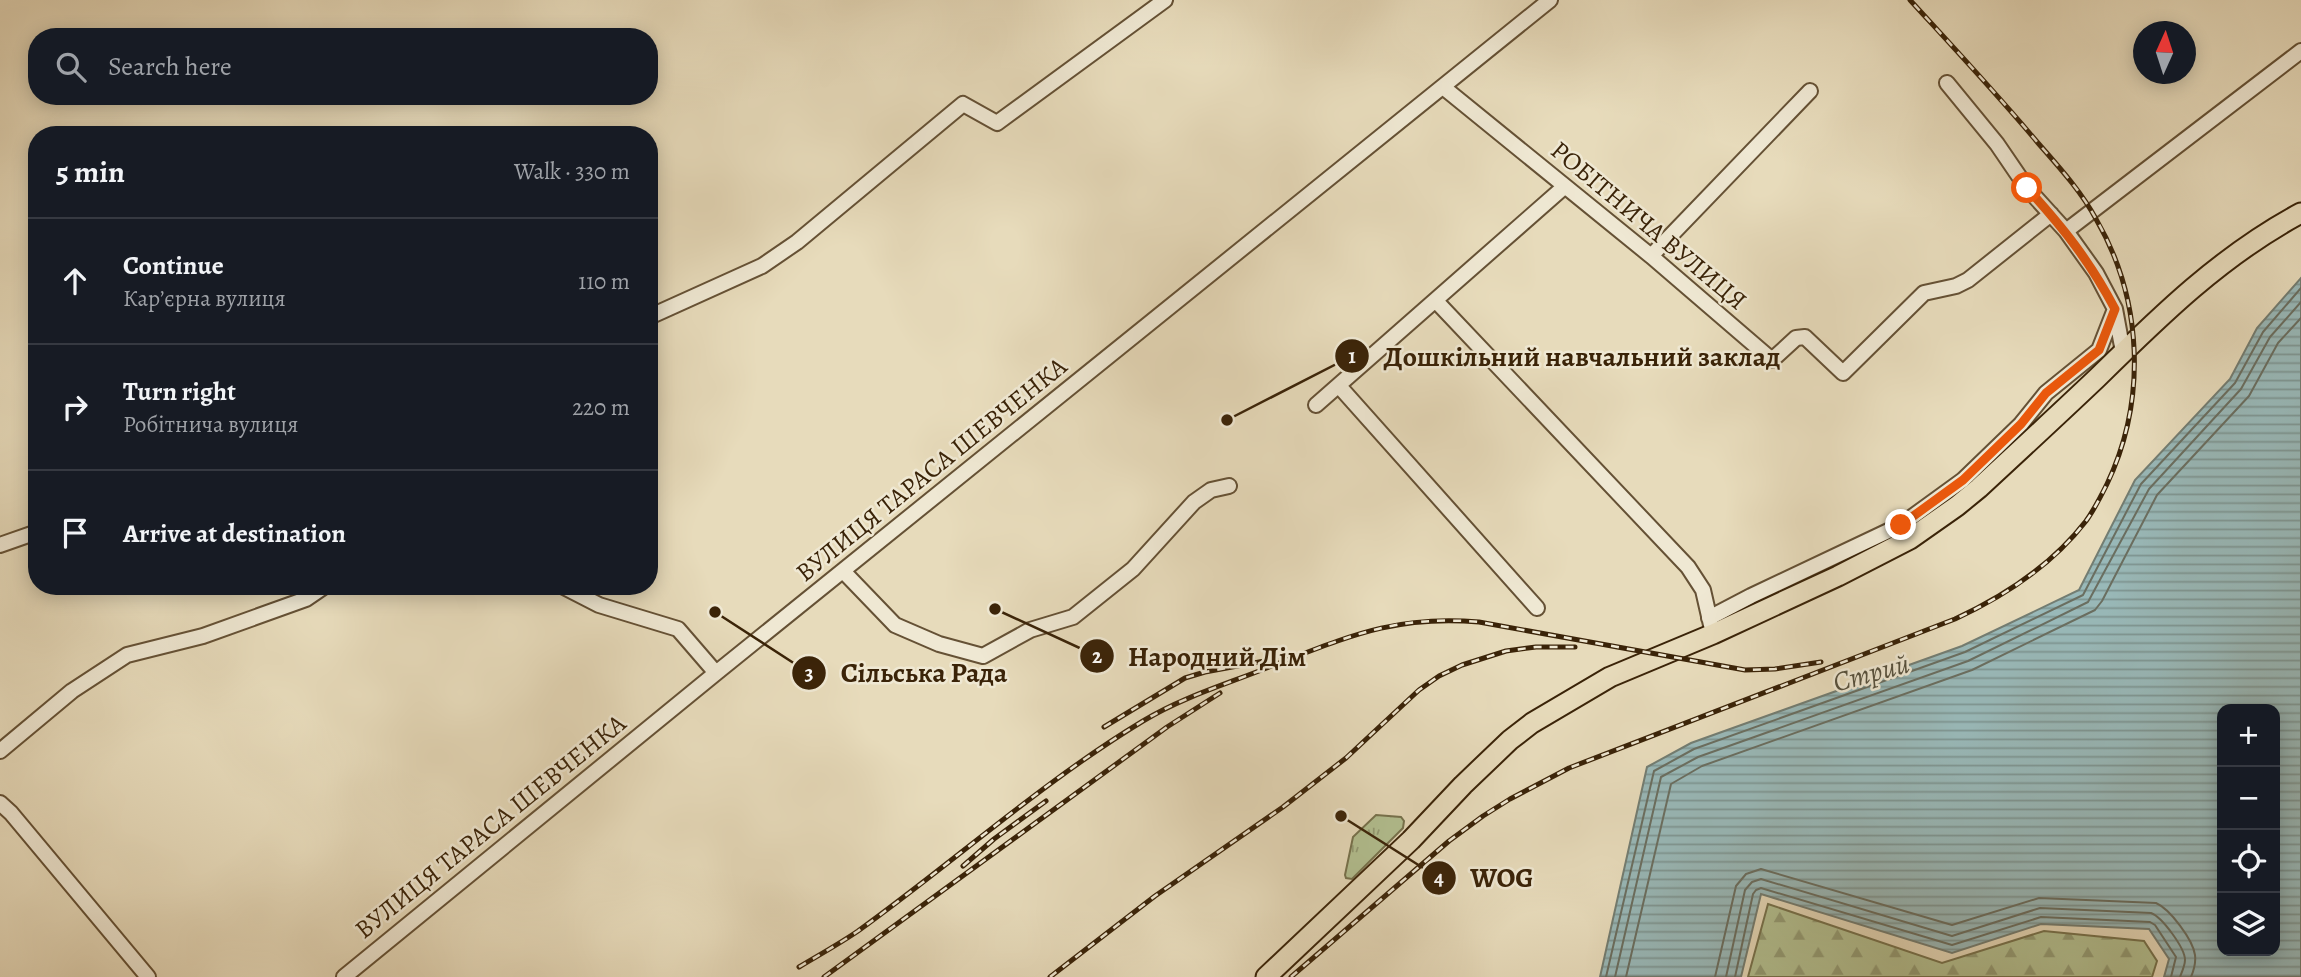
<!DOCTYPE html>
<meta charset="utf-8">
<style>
body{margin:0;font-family:Alegreya,serif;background:#242831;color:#f1f3f6}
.controls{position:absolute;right:21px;bottom:21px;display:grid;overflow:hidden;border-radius:14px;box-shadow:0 4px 18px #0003}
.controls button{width:63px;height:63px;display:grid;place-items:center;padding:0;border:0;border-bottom:2px solid #363941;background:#171b24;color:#f1f3f6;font:35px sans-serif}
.compass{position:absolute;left:2133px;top:21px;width:63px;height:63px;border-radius:50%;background:#171b24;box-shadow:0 4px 18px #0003;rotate:3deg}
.stop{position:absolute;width:21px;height:21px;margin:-16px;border:5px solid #ea580c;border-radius:50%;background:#fff}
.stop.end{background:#ea580c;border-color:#fff;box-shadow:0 2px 7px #0008}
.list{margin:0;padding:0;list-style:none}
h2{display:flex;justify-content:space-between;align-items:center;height:91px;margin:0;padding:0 28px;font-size:30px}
h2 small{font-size:23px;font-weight:400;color:#9ea1a6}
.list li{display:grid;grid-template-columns:46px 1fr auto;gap:21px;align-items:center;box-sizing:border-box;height:126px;padding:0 28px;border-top:2px solid #363941}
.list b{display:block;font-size:26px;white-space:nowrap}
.list p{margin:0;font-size:23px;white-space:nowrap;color:#9ea1a6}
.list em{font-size:23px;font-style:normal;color:#9ea1a6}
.icon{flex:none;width:38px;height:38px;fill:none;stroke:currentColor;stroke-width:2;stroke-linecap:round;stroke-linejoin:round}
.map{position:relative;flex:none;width:2301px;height:977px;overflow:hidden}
.search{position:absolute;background:#171b24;box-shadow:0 4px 18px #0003;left:28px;top:28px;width:630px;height:77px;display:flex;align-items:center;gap:18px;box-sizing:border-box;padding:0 24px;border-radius:28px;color:#9ea1a6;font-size:26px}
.panel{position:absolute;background:#171b24;box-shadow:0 4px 18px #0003;left:28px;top:126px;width:630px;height:469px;border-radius:28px}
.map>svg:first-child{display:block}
.grass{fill:url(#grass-tufts);stroke:#76724d;stroke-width:2}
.forest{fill:url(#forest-firs);stroke:#76724d;stroke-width:2}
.water{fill:url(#water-rules);stroke:#737d72;stroke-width:2;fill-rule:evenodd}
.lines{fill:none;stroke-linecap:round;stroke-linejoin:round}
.shore{stroke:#6a6e60;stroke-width:2}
.minor-casing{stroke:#655135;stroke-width:18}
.highway-casing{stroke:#3a2308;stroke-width:23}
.minor{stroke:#efe8d3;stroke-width:14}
.highway{stroke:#e7dbbb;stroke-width:19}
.rail-casing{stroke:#3a2308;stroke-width:5}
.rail{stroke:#efe8d3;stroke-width:2.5;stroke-dasharray:8;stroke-linecap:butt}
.route{stroke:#ea580c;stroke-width:9}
.labels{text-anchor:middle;stroke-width:5;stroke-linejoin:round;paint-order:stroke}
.street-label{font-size:26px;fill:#3a2308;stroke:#efe8d3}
.water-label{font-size:28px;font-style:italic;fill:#56503d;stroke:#efe8d3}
.leader{fill:none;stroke:#3a2308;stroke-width:2.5}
.callout-dot{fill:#3a2308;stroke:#efe8d3;stroke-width:2.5}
.mark-label{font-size:21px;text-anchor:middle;font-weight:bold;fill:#fff}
.callout-label{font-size:28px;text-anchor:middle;font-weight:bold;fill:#3a2308;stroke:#efe8d3;stroke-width:5;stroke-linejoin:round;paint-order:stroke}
</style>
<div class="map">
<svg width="2301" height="977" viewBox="0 0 2301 977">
<defs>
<pattern id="grass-tufts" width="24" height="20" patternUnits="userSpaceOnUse" patternTransform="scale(1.75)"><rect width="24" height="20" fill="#b3c192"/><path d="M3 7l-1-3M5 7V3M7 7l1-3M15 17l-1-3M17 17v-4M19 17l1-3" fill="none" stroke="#939c75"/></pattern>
<pattern id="forest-firs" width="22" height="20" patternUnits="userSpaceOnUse" patternTransform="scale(1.75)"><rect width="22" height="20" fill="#b3c192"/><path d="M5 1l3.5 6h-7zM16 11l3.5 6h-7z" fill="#939c75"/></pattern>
<pattern id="water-rules" width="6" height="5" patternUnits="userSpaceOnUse" patternTransform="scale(1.75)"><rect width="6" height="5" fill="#99b9b9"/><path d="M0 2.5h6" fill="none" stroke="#7e9694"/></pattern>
</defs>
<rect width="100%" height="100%" fill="#e7dbbb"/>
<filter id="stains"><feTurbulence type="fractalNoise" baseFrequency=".00286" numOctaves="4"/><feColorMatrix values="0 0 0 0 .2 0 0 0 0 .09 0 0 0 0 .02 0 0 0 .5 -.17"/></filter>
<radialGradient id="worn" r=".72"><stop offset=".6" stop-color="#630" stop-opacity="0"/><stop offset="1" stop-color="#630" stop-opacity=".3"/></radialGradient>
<!-- grass -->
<path class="grass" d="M1376,815L1401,817L1404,821L1403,828L1352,879L1346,878L1345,875L1353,837Z"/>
<!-- forest -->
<path class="forest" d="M1768,904L1942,963L2044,931L2144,941L2157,961L2152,977H1748Z"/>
<!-- water -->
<path class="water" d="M2301,278V977H2164L2169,959L2149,929L2041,924L1952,953L1761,894L1741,977H1600L1647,767L1691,743L1962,646L2079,590L2135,480L2230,379L2257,328ZM2222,709H2275V951H2222Z"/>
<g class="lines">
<!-- shore -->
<path class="shore" d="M1606,977L1654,771L1694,749L1965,652L2083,595L2141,484L2235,383L2263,332L2301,288
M1615,977L1661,777L1698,757L1968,661L2088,602L2149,489L2241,389L2270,337L2301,302
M1626,977L1671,784L1702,766L1972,670L2095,610L2102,601L2157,495L2249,396L2278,343L2301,318
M1715,977L1736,886L1746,874L1761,869L1952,925L2039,898L2156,903C2170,909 2193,940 2195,955C2196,963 2194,970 2191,977
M1726,977L1745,890L1752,882L1761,879L1952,936L2040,908L2151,913C2162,917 2185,948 2185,960C2185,965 2182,972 2180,977
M1735,977L1753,894L1756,890L1761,888L1952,945L2041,917L2150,922L2155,925L2176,957L2171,977"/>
<defs>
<path id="minor" d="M1947,83L1997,144L2027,188L2066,231L2096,273L2115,309L2123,352
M1443,87L1651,256L1772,360L1796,338L1805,337L1843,373L1924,293L1956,286L1968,280L2051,214
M2066,231L2301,51
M1651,256L1810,91
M1436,301L1688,567L1703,590L1711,625
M649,317L762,266L797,242L963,104L997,123L1165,0
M1339,386L1537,608
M1316,405L1564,187
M0,545L37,532
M843,571L895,625L939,644L983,656L1030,630L1073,617L1133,569L1194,502L1211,490L1229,486
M562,586L599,605L678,629L716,673
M1709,618L1751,596L1901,525L1963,480L2021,424L2046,393L2099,350L2115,309
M0,751L72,691L127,655L203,636L306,599L325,586
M0,803L11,813L148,977
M344,977L716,673L1550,0"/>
<path id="highway" d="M1266,977L1411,840L1463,785L1510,740L1532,723L1610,677L1713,634L1838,576L1910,539L1957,506L1979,488C2018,452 2058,415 2097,378C2160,316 2222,255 2301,213"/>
</defs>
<!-- minor casing -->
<use href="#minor" class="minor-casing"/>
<!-- highway casing -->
<use href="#highway" class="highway-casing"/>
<!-- minor -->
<use href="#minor" class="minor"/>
<!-- highway -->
<use href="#highway" class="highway"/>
<defs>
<path id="rail" d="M1104,727L1185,678L1205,672L1270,660
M963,866L994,839L1046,801
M799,967C819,955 839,944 858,931C954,862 1042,782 1143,721C1186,695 1234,682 1279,663C1352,635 1398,615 1479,622L1745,670L1775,669L1821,662
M824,977L1167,727L1220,693
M1050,977L1155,896L1283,807L1346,758L1419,690L1439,676L1462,665L1506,651L1536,647H1575
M1291,977L1449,841L1483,816L1510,799L1569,768L1955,619C2005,596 2052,565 2086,521C2094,510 2101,496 2107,484C2147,400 2143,300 2096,219C2081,191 2059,167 2038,143C1997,94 1953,47 1910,0"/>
</defs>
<!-- rail casing -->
<use href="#rail" class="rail-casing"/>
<!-- rail -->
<use href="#rail" class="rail"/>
</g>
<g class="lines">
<!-- route -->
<path class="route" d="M1901,525L1963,480L2021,424L2046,393L2099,350L2115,309C2089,260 2064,229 2027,188"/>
</g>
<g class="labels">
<!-- street labels -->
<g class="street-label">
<text transform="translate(1649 225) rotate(40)" y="9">РОБІТНИЧА ВУЛИЦЯ</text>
<text transform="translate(931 469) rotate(-39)" y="9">ВУЛИЦЯ ТАРАСА ШЕВЧЕНКА</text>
<text transform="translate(490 826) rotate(-39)" y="9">ВУЛИЦЯ ТАРАСА ШЕВЧЕНКА</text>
</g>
<!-- water labels -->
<g class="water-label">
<text transform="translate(1871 672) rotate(-15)" y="10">Стрий</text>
</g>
</g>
<!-- callouts -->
<path class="leader" d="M1227 420L1352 356M995 609L1097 656M715 612L809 673M1341 816L1439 878"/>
<g class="callout-dot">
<circle cx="1227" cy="420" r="7"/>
<circle cx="995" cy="609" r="7"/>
<circle cx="715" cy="612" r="7"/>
<circle cx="1341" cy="816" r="7"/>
<circle cx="1352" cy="356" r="18"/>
<circle cx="1097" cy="656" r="18"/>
<circle cx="809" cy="673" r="18"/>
<circle cx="1439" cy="878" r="18"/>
</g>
<g class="mark-label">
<text x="1352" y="363">1</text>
<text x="1097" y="663">2</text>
<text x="809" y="680">3</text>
<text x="1439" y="885">4</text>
</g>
<g class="callout-label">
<text x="1582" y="366">Дошкільний навчальний заклад</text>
<text x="1217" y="666">Народний Дім</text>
<text x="924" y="682">Сільська Рада</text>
<text x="1502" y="887">WOG</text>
</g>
<rect width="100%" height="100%" filter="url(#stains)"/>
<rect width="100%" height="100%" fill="url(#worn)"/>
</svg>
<div class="controls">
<button>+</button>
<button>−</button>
<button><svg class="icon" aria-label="locate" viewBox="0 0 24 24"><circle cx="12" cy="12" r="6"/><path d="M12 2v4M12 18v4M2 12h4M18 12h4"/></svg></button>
<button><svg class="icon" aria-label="layers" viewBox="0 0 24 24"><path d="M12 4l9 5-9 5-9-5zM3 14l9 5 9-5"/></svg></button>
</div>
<svg class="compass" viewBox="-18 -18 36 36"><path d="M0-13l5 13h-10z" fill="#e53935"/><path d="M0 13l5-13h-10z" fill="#9ea1a6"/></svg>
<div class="stop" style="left:2027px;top:188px"></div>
<div class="stop end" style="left:1901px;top:525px"></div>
<div class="search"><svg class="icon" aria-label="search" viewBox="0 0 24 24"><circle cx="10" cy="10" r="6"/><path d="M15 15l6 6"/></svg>Search here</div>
<section class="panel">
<h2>5 min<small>Walk · 330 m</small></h2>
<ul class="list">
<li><svg class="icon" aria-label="ahead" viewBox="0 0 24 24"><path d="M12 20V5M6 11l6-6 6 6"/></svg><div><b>Continue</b><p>Карʼєрна вулиця</p></div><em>110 m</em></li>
<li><svg class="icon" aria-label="right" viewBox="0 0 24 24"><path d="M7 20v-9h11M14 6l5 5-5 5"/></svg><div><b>Turn right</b><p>Робітнича вулиця</p></div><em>220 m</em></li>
<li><svg class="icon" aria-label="arrive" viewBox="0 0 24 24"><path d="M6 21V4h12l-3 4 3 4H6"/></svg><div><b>Arrive at destination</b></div></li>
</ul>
</section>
</div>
